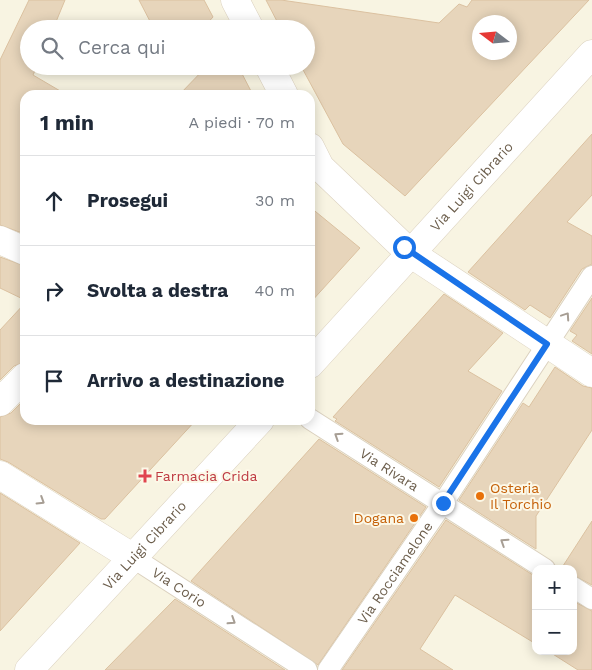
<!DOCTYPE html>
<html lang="it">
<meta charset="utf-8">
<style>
body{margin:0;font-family:"Work Sans",sans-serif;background:#f6f6f7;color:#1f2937}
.controls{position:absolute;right:15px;bottom:15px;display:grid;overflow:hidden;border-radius:10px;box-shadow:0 2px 12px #0003}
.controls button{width:45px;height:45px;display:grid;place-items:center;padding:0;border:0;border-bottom:1px solid #e0e1e3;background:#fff;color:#1f2937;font:25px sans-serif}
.compass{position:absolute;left:472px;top:15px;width:45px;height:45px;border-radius:50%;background:#fff;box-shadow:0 2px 12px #0003;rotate:286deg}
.stop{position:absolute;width:15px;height:15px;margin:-11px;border:4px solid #1a73e8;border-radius:50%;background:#fff}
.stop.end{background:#1a73e8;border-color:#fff;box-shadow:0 1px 5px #0008}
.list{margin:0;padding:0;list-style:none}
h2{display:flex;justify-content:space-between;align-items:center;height:65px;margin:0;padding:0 20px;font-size:21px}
h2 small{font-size:16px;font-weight:400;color:#747a83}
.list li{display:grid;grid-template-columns:32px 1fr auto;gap:15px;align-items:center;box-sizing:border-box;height:90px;padding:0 20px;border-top:1px solid #e0e1e3}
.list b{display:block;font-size:19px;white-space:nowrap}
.list em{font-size:16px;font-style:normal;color:#747a83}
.icon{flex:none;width:28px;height:28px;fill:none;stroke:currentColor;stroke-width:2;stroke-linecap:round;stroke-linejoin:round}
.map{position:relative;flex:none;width:592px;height:670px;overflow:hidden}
.search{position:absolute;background:#fff;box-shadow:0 2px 12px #0003;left:20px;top:20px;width:295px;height:55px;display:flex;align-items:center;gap:12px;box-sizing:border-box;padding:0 18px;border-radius:28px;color:#747a83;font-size:19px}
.panel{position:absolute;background:#fff;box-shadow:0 2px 12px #0003;left:20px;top:90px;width:295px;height:335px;border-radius:15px}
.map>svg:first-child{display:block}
.building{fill:#e7d5bb;stroke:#dbc1a0;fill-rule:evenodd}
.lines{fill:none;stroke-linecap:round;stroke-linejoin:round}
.pedestrian-casing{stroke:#dbd1bf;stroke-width:22}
.minor-casing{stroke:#dbd1bf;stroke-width:29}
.tertiary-casing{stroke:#dbd1bf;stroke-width:29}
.pedestrian{stroke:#fff;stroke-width:20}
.minor{stroke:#fff;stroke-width:28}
.tertiary{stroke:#fff;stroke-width:28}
.oneway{stroke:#a79e94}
.route{stroke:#1a73e8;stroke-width:6}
.health-dot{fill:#e0444e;stroke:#fcf8e7;stroke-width:2}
.food-dot{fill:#e8710a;stroke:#fcf8e7;stroke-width:2}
.labels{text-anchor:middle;stroke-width:4;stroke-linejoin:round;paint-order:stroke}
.street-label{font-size:14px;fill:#6c5e4c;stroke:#fcf8e7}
.health-label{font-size:14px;fill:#be3a42;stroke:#fcf8e7;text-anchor:start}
.food-label{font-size:14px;fill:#c56008;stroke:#fcf8e7;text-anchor:start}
</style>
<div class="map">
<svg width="592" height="670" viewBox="0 0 592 670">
<rect width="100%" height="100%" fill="#f8f4e2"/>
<!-- building -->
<path class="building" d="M29,0H65L53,29H29V66H37L33,75L67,95H25V234L0,225V60Z
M139,0H204L213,17L202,29H154Z
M266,0H281L439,23L459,4L467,7L472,0H589L405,196L343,144L301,66H306V29H281ZM480,22H510V52H480Z
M207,66H238L253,95H179Z
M592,134V195L567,222L592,236V264L582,269L550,318L530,305L525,310L468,272Z
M310,207L360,248L310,303Z
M0,257L25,266V300L0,288Z
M444,294L503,333L468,371L502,391L439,487L335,421L337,419L333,417Z
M592,298V354L572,341L577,335L570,331Z
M25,303V362L14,366L0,380V330Z
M555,367L583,386L592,388V430L536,516V549L459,500L523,403L529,407Z
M25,399V420H196L105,519H101L8,462L0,459V417L11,413Z
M319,439L426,507L318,665L191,581Z
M0,493L80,543L0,631Z
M446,520L536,577V644L455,595L420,649L453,670H342Z
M592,521V585L573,575V569H561Z
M175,599L285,670H105Z
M573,601L592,611V670H578L548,651H573Z"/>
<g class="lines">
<defs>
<g id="pedestrian">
<path id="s1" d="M310,419L545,569"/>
<path id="s2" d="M132,557L307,670"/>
<path d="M573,587L592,599"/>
<path id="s3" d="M328,670L443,503L592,276"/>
</g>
<path id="minor" d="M235,0L250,29
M269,66L284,95
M310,147L320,167L410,253L592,373
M0,240L25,251
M0,402L25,377
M0,475L132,557"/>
<g id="tertiary">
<path id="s4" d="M310,364L592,54"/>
<path id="s5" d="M29,670L260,420"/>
</g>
</defs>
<!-- pedestrian casing -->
<use href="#pedestrian" class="pedestrian-casing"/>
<!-- minor casing -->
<use href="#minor" class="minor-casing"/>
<!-- tertiary casing -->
<use href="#tertiary" class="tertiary-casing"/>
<!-- pedestrian -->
<use href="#pedestrian" class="pedestrian"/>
<!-- minor -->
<use href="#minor" class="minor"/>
<!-- tertiary -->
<use href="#tertiary" class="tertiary"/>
</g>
<!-- one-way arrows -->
<defs><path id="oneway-chevron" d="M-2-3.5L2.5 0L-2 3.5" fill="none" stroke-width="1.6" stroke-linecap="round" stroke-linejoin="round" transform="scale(1.25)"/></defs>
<g class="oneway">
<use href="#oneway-chevron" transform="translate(566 316) rotate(-56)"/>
<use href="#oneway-chevron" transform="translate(338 436) rotate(-147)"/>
<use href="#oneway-chevron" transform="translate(41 501) rotate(32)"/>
<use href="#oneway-chevron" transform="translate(504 542) rotate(-147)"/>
<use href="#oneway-chevron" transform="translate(232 621) rotate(33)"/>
</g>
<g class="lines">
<!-- route -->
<path class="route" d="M404,247L547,344L443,503"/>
</g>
<!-- markers -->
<path class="health-dot" d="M142.5 468.5h5v5h5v5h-5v5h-5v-5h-5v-5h5z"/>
<g class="food-dot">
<circle cx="480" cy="496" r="5"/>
<circle cx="414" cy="518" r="5"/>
</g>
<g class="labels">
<!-- street labels -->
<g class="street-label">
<text dy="5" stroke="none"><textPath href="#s4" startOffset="240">Via Luigi Cibrario</textPath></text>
<text dy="5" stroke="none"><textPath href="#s1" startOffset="94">Via Rivara</textPath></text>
<text dy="5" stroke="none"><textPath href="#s5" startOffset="170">Via Luigi Cibrario</textPath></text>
<text dy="5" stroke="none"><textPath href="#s3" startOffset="118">Via Rocciamelone</textPath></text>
<text dy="5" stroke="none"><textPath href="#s2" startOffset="56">Via Corio</textPath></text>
</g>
<!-- health labels -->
<g class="health-label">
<text x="155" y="481">Farmacia Crida</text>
</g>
<!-- food labels -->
<g class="food-label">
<text x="490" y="493">Osteria<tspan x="490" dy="16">Il Torchio</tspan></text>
<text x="404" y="523" text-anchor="end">Dogana</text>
</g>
</g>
</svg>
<div class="controls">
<button>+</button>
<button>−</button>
</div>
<svg class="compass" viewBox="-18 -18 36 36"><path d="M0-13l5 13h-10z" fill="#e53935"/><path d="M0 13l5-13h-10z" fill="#747a83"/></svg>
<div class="stop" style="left:404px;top:247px"></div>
<div class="stop end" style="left:443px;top:503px"></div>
<div class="search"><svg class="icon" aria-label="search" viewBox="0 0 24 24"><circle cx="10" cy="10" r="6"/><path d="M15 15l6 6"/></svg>Cerca qui</div>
<section class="panel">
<h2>1 min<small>A piedi · 70 m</small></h2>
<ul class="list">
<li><svg class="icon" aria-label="ahead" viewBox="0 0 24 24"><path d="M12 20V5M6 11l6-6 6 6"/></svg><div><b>Prosegui</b></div><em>30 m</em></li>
<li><svg class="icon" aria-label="right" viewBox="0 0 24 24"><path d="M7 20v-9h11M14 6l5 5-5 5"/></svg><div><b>Svolta a destra</b></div><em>40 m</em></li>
<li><svg class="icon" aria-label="arrive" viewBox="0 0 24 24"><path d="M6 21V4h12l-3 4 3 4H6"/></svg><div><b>Arrivo a destinazione</b></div></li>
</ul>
</section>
</div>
